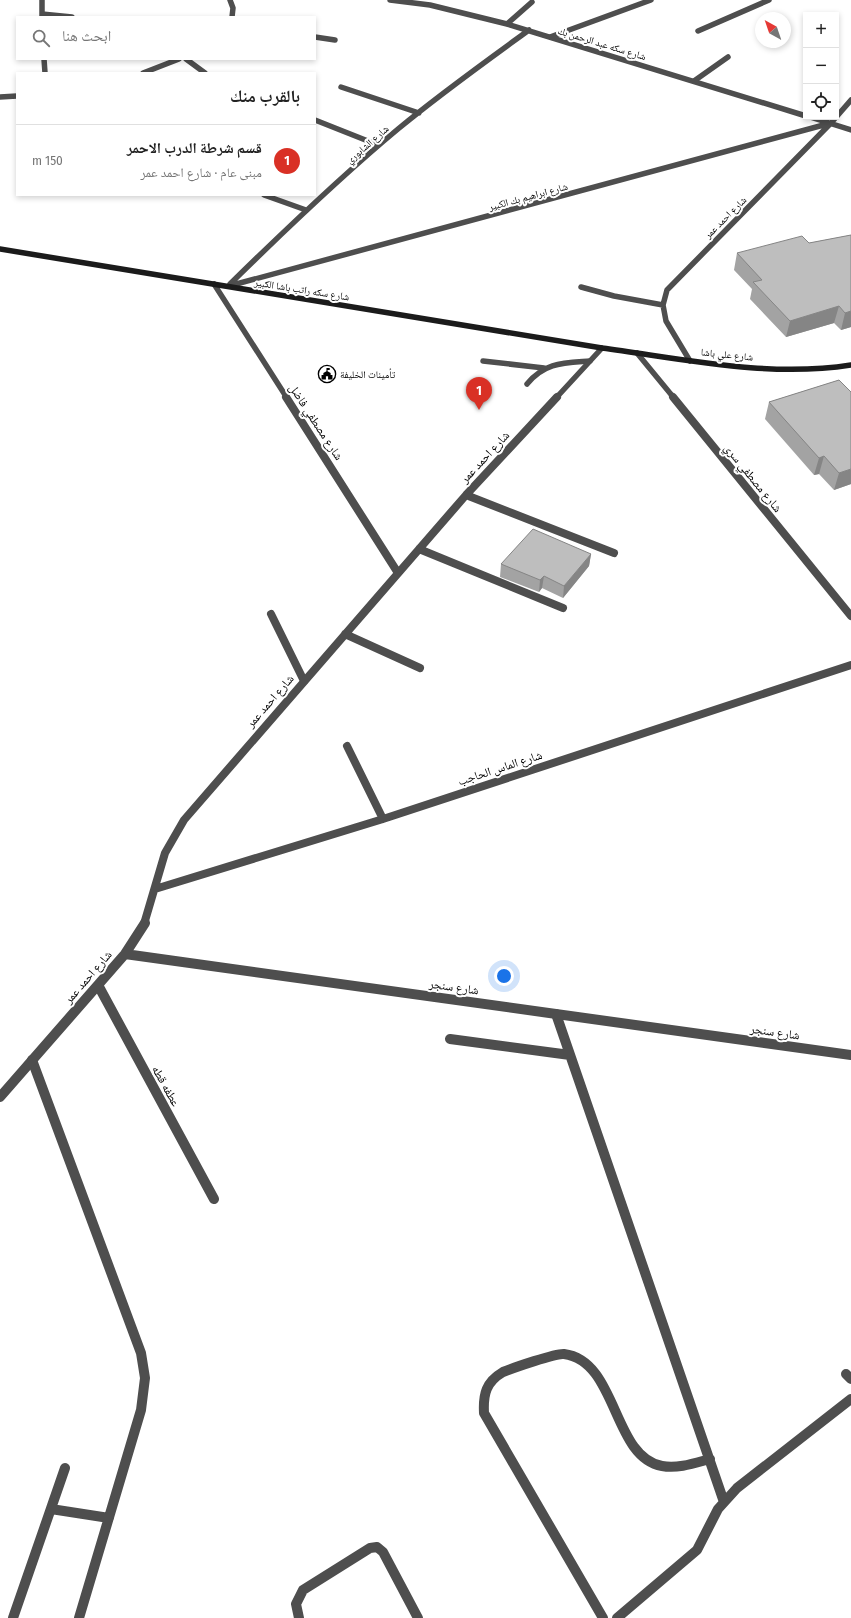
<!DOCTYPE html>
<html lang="ar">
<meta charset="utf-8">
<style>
body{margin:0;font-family:"Fira Sans Condensed","Noto Naskh Arabic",sans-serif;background:#f6f6f6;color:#222;direction:rtl}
.controls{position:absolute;right:12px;top:12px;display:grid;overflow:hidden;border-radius:0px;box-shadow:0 2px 6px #0003}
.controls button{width:36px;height:36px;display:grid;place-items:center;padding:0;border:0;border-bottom:1px solid #e0e0e0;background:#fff;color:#222;font:20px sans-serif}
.compass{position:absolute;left:755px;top:12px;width:36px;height:36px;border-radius:50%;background:#fff;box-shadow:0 2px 6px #0003;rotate:320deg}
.you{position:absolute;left:504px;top:976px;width:14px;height:14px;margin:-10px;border:3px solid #fff;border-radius:50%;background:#1a73e8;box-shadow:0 0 0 6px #1a73e833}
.badge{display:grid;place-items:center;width:26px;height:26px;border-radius:50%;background:#d93025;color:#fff;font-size:13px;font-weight:700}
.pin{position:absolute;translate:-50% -33px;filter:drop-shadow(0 1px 2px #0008)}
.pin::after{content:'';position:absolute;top:21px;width:14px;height:12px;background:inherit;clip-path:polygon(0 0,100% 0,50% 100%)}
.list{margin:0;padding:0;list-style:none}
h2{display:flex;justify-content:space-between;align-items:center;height:52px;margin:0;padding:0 16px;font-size:17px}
h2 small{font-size:13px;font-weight:400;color:#767676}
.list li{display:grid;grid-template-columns:26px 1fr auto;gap:12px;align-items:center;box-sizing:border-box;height:72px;padding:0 16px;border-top:1px solid #e0e0e0}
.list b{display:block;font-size:15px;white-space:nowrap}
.list p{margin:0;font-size:13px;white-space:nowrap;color:#767676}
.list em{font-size:13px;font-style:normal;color:#767676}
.icon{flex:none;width:22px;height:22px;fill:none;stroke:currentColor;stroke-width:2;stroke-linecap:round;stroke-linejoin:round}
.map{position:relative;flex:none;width:851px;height:1618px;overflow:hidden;direction:ltr}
.search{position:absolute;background:#fff;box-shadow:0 2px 6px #0003;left:16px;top:16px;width:300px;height:44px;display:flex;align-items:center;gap:10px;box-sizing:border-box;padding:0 14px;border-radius:0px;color:#767676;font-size:15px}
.panel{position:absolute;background:#fff;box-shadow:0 2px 6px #0003;left:16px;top:72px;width:300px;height:124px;border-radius:0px;direction:rtl}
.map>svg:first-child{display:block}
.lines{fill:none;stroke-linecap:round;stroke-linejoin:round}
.service-far2{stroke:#4e4e4e;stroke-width:5.5}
.service-far1{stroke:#4e4e4e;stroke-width:8}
.service{stroke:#4e4e4e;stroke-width:10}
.minor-far2{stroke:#4e4e4e;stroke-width:5.5}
.minor-far1{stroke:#4e4e4e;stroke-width:8}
.minor{stroke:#4e4e4e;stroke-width:10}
.secondary{stroke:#1b1b1b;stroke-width:5.5}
.wall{fill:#a3a3a3}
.shaded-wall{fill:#858585}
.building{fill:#bebebe;stroke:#858585}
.labels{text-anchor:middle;stroke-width:4;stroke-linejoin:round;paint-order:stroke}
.far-street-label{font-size:10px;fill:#000;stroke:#fff}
.far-poi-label{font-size:10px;fill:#000;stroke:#fff;text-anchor:start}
.street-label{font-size:12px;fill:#000;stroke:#fff}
</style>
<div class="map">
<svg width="851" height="1618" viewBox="0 0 851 1618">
<rect width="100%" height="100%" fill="#fff"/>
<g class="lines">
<!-- service-far2 -->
<path class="service-far2" d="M694,81L728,57
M483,361L544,368
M527,384C545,362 564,363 590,361"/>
<!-- service-far1 -->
<path class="service-far1" d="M271,614L304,681"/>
<!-- service -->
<path class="service" d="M556,1014L724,1502
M450,1039L570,1055
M32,1060L141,1353L145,1378L141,1410L79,1618
M846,1374L851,1379
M51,1509L109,1518
M13,1618L65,1468
M299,1618L296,1604L303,1590L370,1548L377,1547L383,1552L418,1618
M603,1618L484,1413C483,1394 486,1382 503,1372C513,1368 556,1353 564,1354C618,1361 612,1457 662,1466C678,1469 695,1463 710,1459
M617,1618L697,1550L718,1509L737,1488L851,1399"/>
<!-- minor-far2 -->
<path class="minor-far2" d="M42,0V17
M230,0L233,8L232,17
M390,0L430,5L507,24L806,116
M42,14L72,17
M507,24L532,2
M698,31L769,0
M315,37L335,40
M550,37L651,0
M44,59L45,73
M186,59L205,73
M143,73L179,59
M341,87L419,113
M0,97L17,96
M810,117L851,130
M315,120L378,145
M264,195L306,210
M214,284L287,398
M230,284C284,231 339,178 398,129C440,94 485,62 529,30
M229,286L831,123
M581,287L614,296L663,305
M637,353L674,398
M690,361L666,321L663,305L667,290L831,123L851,100
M556,398L602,348"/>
<!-- minor-far1 -->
<path class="minor-far1" d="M286,397L398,573
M673,397L851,616
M466,495L614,553
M419,549L563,608
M345,634L420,668
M347,746L383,819
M155,889L383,819L851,665
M144,924L165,853L184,820L466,495L557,397"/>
<!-- minor -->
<path class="minor" d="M125,954L851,1055
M98,985L214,1199
M0,1097L125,954L145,923"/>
<!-- secondary -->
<path class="secondary" d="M0,249L602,348C684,359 769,378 851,365"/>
</g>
<!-- wall -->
<path class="wall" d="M851,235V327L841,330L834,323L786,337L750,299L752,289L734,270L737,253L809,243Z
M839,380L851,484L834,490L819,474L814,475L765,419L769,402Z
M591,554L589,566L563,598L542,588L539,592L500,577L501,564Z"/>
<!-- shaded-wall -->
<path class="shaded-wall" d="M839,306L834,323L786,337L790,321Z
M851,311V327L841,330L845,313Z
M824,456L819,474L814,475L819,458Z
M851,469V484L834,490L839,473Z
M591,554L589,566L563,598L564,586Z
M544,576L542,588L539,592L540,580Z"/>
<!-- building -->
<path class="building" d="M851,235V311L845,313L839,306L790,321L753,282L762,280L737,253L802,236L809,243Z
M839,380L851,392V469L839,473L824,456L819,458L769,402Z
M533,529L591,554L564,586L544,576L540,580L501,564Z"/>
<!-- icons -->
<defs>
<symbol id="civic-ring" viewBox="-11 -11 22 22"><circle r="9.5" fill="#fff" stroke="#000" stroke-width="1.5"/><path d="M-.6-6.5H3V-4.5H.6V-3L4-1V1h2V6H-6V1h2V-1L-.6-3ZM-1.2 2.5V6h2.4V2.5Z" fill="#000"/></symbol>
</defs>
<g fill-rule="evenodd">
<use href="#civic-ring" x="317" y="364" width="20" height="20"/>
</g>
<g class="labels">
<!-- far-street labels -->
<g class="far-street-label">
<text transform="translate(602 43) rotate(17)" y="4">شارع سكه عبد الرحمن بك</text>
<text transform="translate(367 144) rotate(-41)" y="4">شارع الشابوري</text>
<text transform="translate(528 196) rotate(-15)" y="4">شارع ابراهيم بك الكبير</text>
<text transform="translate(725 217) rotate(-45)" y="4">شارع احمد عمر</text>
<text transform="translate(302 289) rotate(9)" y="4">شارع سكه راتب باشا الكبير</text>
<text transform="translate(727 354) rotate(6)" y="4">شارع علي باشا</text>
</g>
<!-- far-poi labels -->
<g class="far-poi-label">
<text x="340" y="378">تأمينات الخليفة</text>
</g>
<!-- street labels -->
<g class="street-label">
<text transform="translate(316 422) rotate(57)" y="4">شارع مصطفي فاضل</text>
<text transform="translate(485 457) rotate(-47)" y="4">شارع احمد عمر</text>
<text transform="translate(753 478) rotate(51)" y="4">شارع مصطفي سري</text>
<text transform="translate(270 701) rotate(-49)" y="4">شارع احمد عمر</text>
<text transform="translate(500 768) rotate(-18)" y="4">شارع الماس الحاجب</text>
<text transform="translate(88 977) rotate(-49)" y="4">شارع احمد عمر</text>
<text transform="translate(454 987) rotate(8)" y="4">شارع سنجر</text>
<text transform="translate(775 1032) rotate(8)" y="4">شارع سنجر</text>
<text transform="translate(166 1086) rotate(61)" y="4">عطفه قطه</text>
</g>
</g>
</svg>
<div class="controls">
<button>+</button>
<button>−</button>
<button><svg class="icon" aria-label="locate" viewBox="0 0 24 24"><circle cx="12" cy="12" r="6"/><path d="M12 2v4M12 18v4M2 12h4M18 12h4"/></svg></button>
</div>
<svg class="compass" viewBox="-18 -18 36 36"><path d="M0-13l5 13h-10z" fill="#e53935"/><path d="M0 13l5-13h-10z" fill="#767676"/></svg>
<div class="you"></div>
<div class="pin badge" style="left:479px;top:410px">1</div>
<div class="search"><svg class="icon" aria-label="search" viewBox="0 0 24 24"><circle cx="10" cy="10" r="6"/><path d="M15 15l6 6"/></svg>ابحث هنا</div>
<section class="panel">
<h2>بالقرب منك<small></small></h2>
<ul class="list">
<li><span class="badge">1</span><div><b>قسم شرطة الدرب الاحمر</b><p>مبنى عام · شارع احمد عمر</p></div><em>150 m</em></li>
</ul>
</section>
</div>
